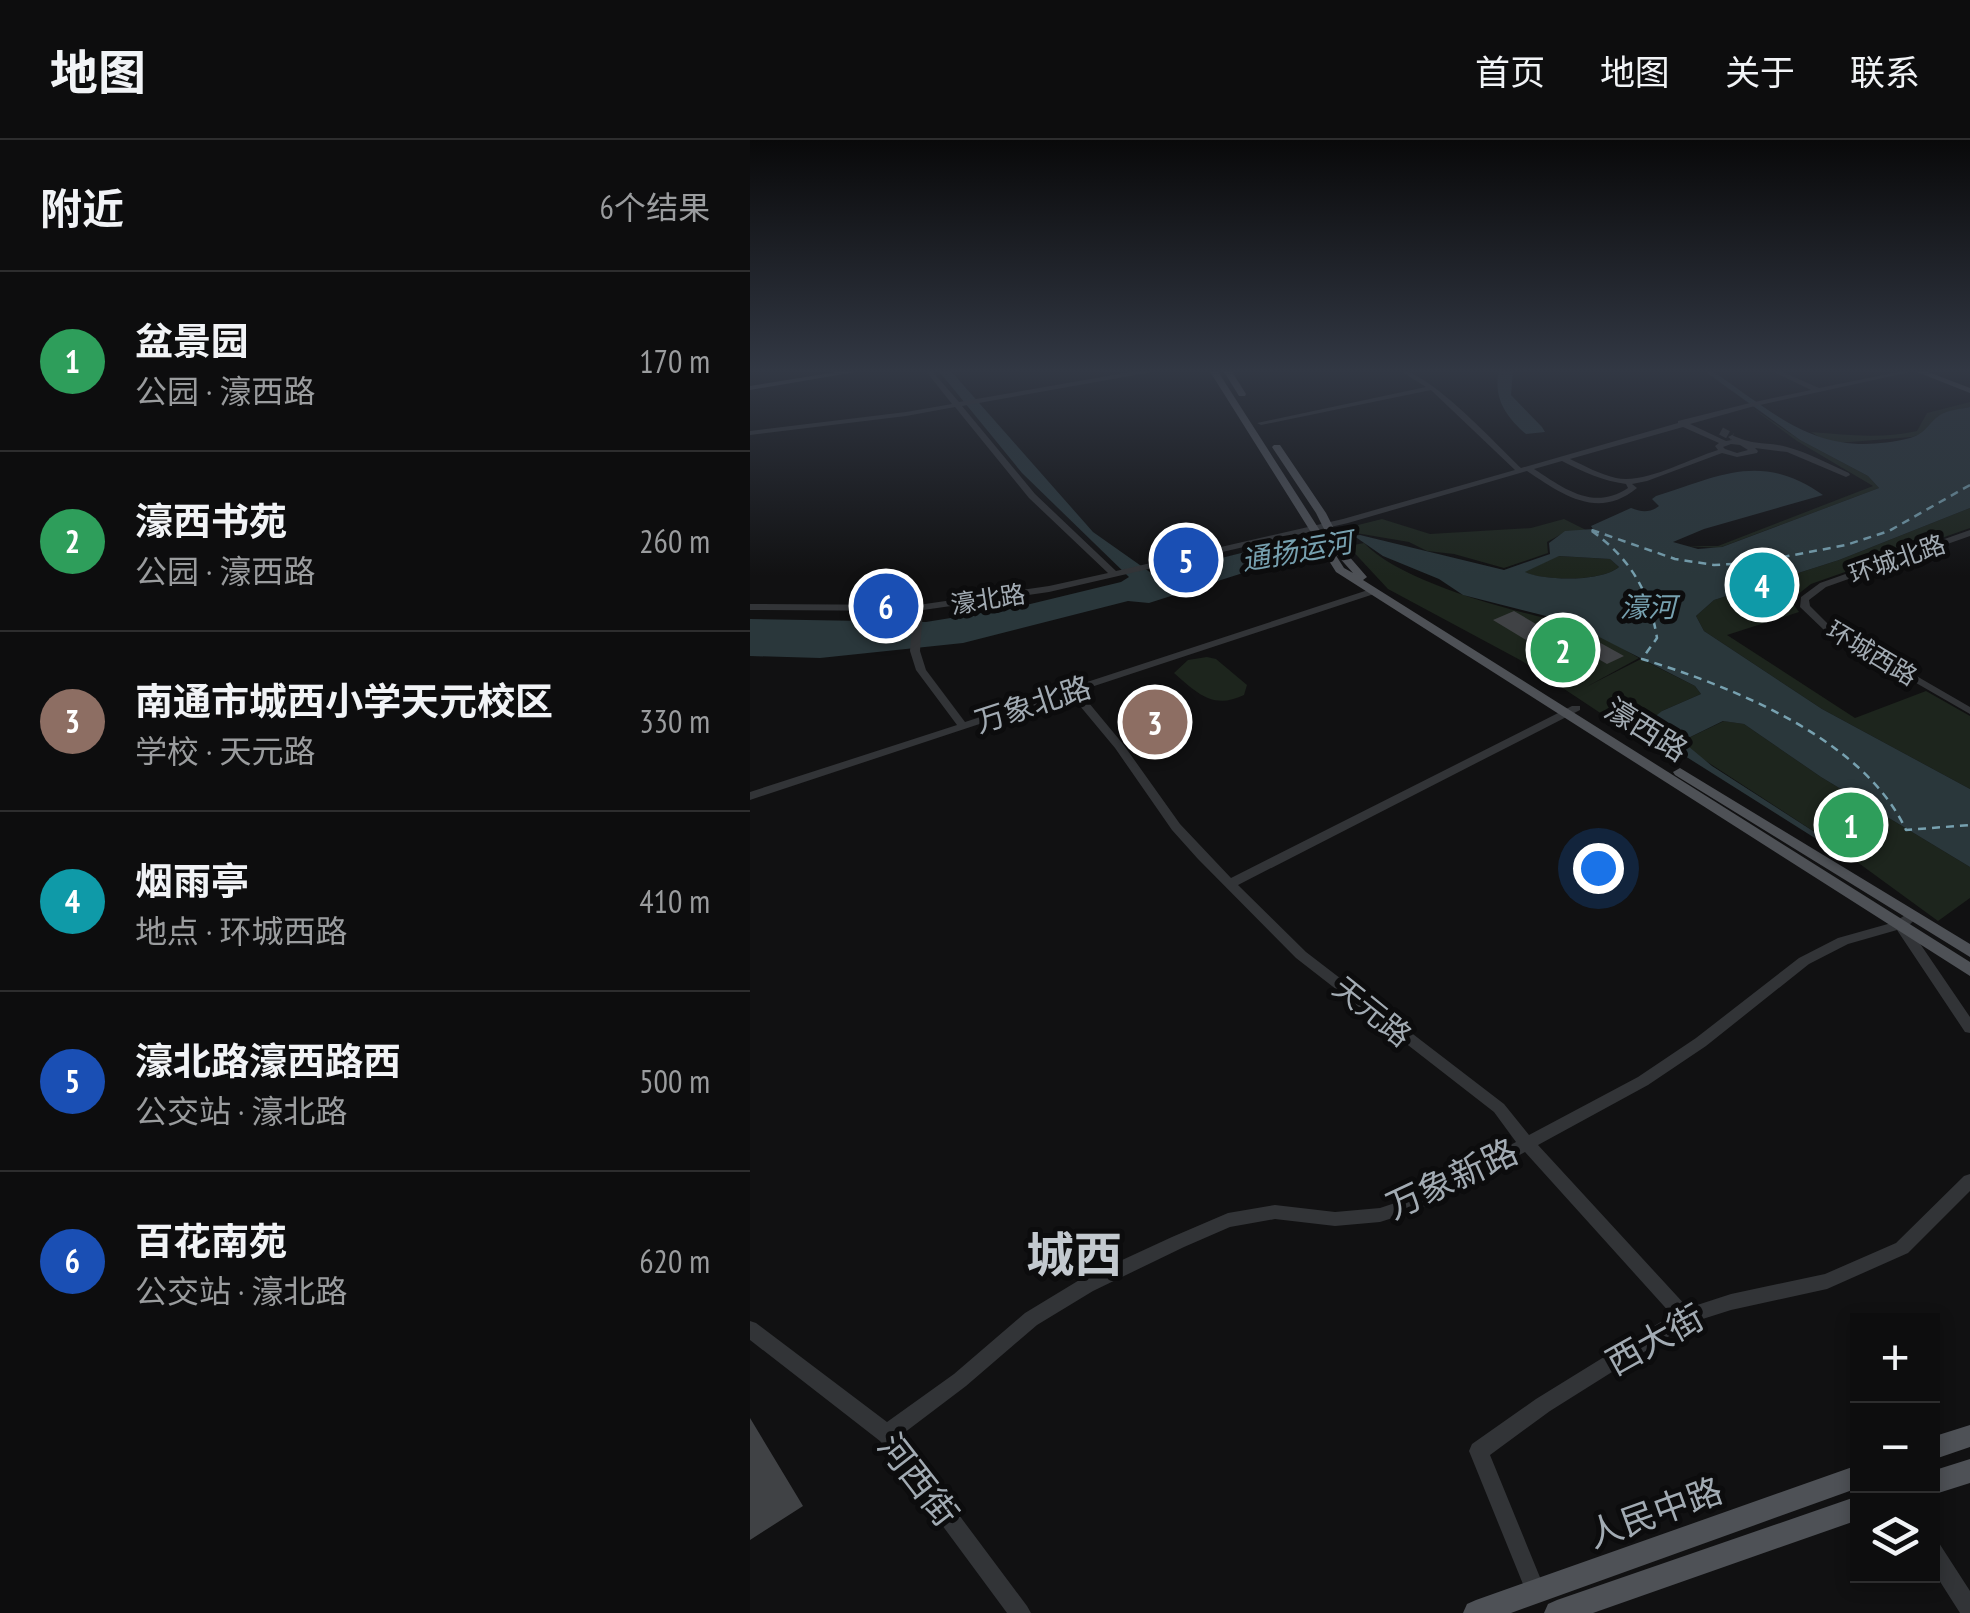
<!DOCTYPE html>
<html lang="zh">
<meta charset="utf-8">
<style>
body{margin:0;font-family:"PT Sans Narrow","Noto Sans SC",sans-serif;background:#1b1b1c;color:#f1f3f6}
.controls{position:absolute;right:30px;bottom:30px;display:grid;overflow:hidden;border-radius:0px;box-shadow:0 5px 15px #0003}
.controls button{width:90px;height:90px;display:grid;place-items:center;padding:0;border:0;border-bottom:2px solid #2d2d2e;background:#0d0d0e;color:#f1f3f6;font:50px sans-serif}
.you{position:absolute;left:848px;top:728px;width:35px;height:35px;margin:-25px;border:8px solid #fff;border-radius:50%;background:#1a73e8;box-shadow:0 0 0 15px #1a73e833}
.badge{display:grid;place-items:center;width:65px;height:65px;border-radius:50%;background:#ea580c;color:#fff;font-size:32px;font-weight:700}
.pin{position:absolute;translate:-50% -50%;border:5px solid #fff;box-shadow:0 2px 10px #0006}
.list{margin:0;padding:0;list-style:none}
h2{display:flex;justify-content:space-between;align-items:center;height:130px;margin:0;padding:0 40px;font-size:42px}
h2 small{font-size:32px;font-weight:400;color:#9a9c9e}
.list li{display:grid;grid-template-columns:65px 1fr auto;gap:30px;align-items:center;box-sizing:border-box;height:180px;padding:0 40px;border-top:2px solid #2d2d2e}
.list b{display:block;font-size:38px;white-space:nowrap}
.list p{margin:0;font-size:32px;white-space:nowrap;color:#9a9c9e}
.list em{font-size:32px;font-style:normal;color:#9a9c9e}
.icon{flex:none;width:55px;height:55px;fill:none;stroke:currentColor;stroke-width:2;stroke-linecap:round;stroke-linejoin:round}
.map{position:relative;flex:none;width:1220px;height:1473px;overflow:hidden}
header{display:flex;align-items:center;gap:60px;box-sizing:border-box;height:140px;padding:0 50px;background:#0d0d0e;border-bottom:2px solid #2d2d2e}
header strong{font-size:48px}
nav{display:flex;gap:55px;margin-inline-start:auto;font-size:35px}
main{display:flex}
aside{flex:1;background:#0d0d0e}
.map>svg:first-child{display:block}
.green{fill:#1d251d}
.water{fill:#2a373b;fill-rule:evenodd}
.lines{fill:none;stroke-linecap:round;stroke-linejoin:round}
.ferry{stroke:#77a1b0;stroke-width:2.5;stroke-dasharray:8 6;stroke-linecap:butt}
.building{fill:#404245}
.minor-tunnel{stroke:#2e3032;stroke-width:8;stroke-dasharray:8 4;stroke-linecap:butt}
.minor{fill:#323437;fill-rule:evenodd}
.major{fill:#4e5156;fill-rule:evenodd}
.labels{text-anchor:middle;stroke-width:10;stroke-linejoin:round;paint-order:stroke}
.far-street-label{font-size:25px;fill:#a2abb3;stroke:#0c0c0d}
.far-water-label{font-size:28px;font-style:italic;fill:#77a1b0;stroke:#0c0c0d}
.street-label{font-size:30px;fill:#a2abb3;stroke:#0c0c0d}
.near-street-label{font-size:35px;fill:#a2abb3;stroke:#0c0c0d}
.near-district-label{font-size:48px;font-weight:bold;fill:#c3c9cf;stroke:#0c0c0d}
</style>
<header>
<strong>地图</strong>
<nav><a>首页</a><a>地图</a><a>关于</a><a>联系</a></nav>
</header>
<main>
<aside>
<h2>附近<small>6个结果</small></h2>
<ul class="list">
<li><span class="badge" style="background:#2e9e5b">1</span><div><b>盆景园</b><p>公园 · 濠西路</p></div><em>170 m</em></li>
<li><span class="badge" style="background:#2e9e5b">2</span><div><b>濠西书苑</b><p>公园 · 濠西路</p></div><em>260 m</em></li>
<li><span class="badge" style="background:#8d6e63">3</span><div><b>南通市城西小学天元校区</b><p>学校 · 天元路</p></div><em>330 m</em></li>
<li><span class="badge" style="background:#0f9aa8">4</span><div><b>烟雨亭</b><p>地点 · 环城西路</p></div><em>410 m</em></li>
<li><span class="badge" style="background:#1a4fb4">5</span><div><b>濠北路濠西路西</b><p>公交站 · 濠北路</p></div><em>500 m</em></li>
<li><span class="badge" style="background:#1a4fb4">6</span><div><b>百花南苑</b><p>公交站 · 濠北路</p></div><em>620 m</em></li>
</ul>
</aside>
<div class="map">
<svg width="1220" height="1473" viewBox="0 0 1220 1473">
<rect width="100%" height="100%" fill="#111112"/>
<!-- green -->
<path class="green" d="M1220,262V267L1193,273L1176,292L1162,297L1088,303L1076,301L1061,292C1098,295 1131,299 1167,291L1177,273Z
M1001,267L1050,300L1118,336L1129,348L969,408L936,406H968L1123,346L1047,301Z
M1220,368V388L1061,444L1047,455L1044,465L1049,472L977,495L1105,578L1176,551L1220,576V649L1072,569L954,491L946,476L964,460L1089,420Z
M632,379L680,394L781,388L814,379L836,390L815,392L797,402L798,413L754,428L704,414L677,411L659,402L606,393L600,387Z
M614,403C650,442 767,473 819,483C842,488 868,506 889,518L836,547L891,519L945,546L951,554L912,571L907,599L914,604L903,608L772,521L638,449L598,406Z
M808,416L860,419L869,427C852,442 793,441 774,432Z
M457,517L466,519L497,545L494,555C463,570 447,553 424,533L438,520Z
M974,581L994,584L1071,637L1220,727V758L1188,781L1077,700L939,610L932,601Z"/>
<!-- water -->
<path class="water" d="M188,230H200L343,392L404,435L535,402L610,395L754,430L800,414L799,403L815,391L843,389L841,386L881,368C891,372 900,373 909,366L902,359L906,356C972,335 1011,312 1073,355L954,389L923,402L948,409L972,407L1129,348L1118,336L1050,300L953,230H961C1030,277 1070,320 1160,298C1177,293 1177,284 1190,275C1197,270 1211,269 1220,267V368L1089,420L964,460L946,476L954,491L1072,569L1220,649V727L1071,637L994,584L973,581L932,601L962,626L1077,700H1068L897,592L898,582L912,571L951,554L945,546L820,482L713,455L689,439L633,416L607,398C572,403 521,403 496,432L399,463L378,461L213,503L70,518L0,516V479L176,482L268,467L371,442L379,437L272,333ZM809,416L860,419L869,427C852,442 794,441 775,432Z
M749,230H763L761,255L792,287L795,292L776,294C755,276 743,257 749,230Z"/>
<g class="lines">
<!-- ferry -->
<path class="ferry" d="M1220,345L1139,391L1096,405L1002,423L964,425L925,419L839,389C879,417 899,449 907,498L892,519C983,547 1114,599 1156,690L1220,685"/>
</g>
<!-- building -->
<path class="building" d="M764,471L786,484L797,480L822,494L829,491L874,516L857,524L803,493L781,503L743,480Z
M0,1278L53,1366L0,1400Z"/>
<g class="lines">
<!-- minor-tunnel -->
<path class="minor-tunnel" d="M971,291L982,297"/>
<!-- minor -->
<path class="minor" d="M175,230H181L209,262L392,230H405L402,232L212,266L285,354L366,431L593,379L765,330L681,250L511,285L507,283L676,247L649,230C679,231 747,305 771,328L928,283V281L1000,263L1061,250L1020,230H1028L1069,248L1158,230H1169L1001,267L940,284L976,301L982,300L978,297L982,295C1004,306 1014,301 1037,307C1059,313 1079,324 1099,333L1100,335L1096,337L1037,312L1005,308L1008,311L1007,313L987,317L972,313L897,341L882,344L887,348C848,380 813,355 777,331L598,383L299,452L173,470L170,511L176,530L215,582L618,450H624V454L329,551L373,604L430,684L481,738L822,566H830V570L488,745L556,812L754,964L779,995L888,937L946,898L1049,818L1088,798L1145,782L1158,773H1168L1169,776L1158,786L1220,877V893L1215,892L1147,790L1098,804L1059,824L956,906L898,945L788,1005L938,1168L981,1154L1075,1134L1146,1103L1214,1036L1220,1034V1051L1158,1113L1077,1149L981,1170L940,1183L800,1271L740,1315L796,1452L793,1459L786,1462L779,1459L719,1311L722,1304L786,1259L922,1175L775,1012L668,1070L630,1082L585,1086L525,1079L480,1087L434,1107L343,1151L287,1185L216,1246L150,1296L277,1466L281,1473H257L130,1301L0,1200V1181L6,1183L137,1282L204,1234L275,1173L331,1139L422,1097L478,1073L525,1065L585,1072L630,1068L657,1059L766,1002L744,972L546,818L448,719L422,690L365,608L320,554L0,660V652L207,585L166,530L160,511L163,471L0,470V464L168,465L299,446L358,433L279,358L205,267L156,276L0,295V291L156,272L202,264ZM933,287L969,303L965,306L968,310C938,319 896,344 866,338C849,334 835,326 820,319ZM981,304L990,305L998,310L987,313L975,309L973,307ZM812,321C833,332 853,341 876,344L878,348C843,371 815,349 784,329Z
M1220,390V396L1076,447L1059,460L1060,466L1080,486L1220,567V574L1074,490L1050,467L1051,457L1070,443Z
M1182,1400L1189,1403L1220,1451V1473H1210L1182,1429Z"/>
<!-- major -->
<path class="major" d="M99,230H117L0,250V246Z
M459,230H467L594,428L603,433L587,415L566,373L522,307L524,305H530L576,373L597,414L617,437L613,440L1220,822V836L586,432Z
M473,230H481L496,254L495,256H489Z
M1162,230H1173L1220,248V253Z
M930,628L1220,804V817L925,635L923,632Z
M1220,1285V1307L1182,1320V1297Z
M1220,1319V1343L1182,1355V1331Z
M1108,1325V1348L761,1473H713L717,1464L726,1460Z
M1108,1356V1380L843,1473H794L798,1464L807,1460Z"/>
</g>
<!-- sky -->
<linearGradient id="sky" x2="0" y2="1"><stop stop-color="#09090a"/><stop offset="0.53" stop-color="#323844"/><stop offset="1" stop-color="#323844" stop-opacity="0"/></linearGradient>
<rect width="1220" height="436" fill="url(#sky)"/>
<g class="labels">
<!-- far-street labels -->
<g class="far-street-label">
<text transform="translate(1147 419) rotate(-19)" y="9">环城北路</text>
<text transform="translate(238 459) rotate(-9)" y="9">濠北路</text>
<text transform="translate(1122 513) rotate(31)" y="9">环城西路</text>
</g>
<!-- far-water labels -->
<g class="far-water-label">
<text transform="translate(547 411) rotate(-10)" y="10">通扬运河</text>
<text x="898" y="477">濠河</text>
</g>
<!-- street labels -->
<g class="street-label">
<text transform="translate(283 565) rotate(-18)" y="10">万象北路</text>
<text transform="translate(896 590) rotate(32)" y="10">濠西路</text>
<text transform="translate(622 872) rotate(39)" y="10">天元路</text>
</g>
<!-- near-street labels -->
<g class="near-street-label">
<text transform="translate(702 1039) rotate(-25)" y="12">万象新路</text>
<text transform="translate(905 1200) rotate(-29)" y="12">西大街</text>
<text transform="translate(168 1340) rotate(52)" y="12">河西街</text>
<text transform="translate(905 1373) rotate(-20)" y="12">人民中路</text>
</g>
<!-- near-district labels -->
<g class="near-district-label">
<text x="324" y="1132">城西</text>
</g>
</g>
</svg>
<div class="controls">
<button>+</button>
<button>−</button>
<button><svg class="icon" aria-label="layers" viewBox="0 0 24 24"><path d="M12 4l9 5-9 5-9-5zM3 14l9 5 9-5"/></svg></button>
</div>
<div class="you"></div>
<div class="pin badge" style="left:1101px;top:685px;background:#2e9e5b">1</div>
<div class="pin badge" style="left:813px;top:510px;background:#2e9e5b">2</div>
<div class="pin badge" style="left:405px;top:582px;background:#8d6e63">3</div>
<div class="pin badge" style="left:1012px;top:445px;background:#0f9aa8">4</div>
<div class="pin badge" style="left:436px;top:420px;background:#1a4fb4">5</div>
<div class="pin badge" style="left:136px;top:466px;background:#1a4fb4">6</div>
</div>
</main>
